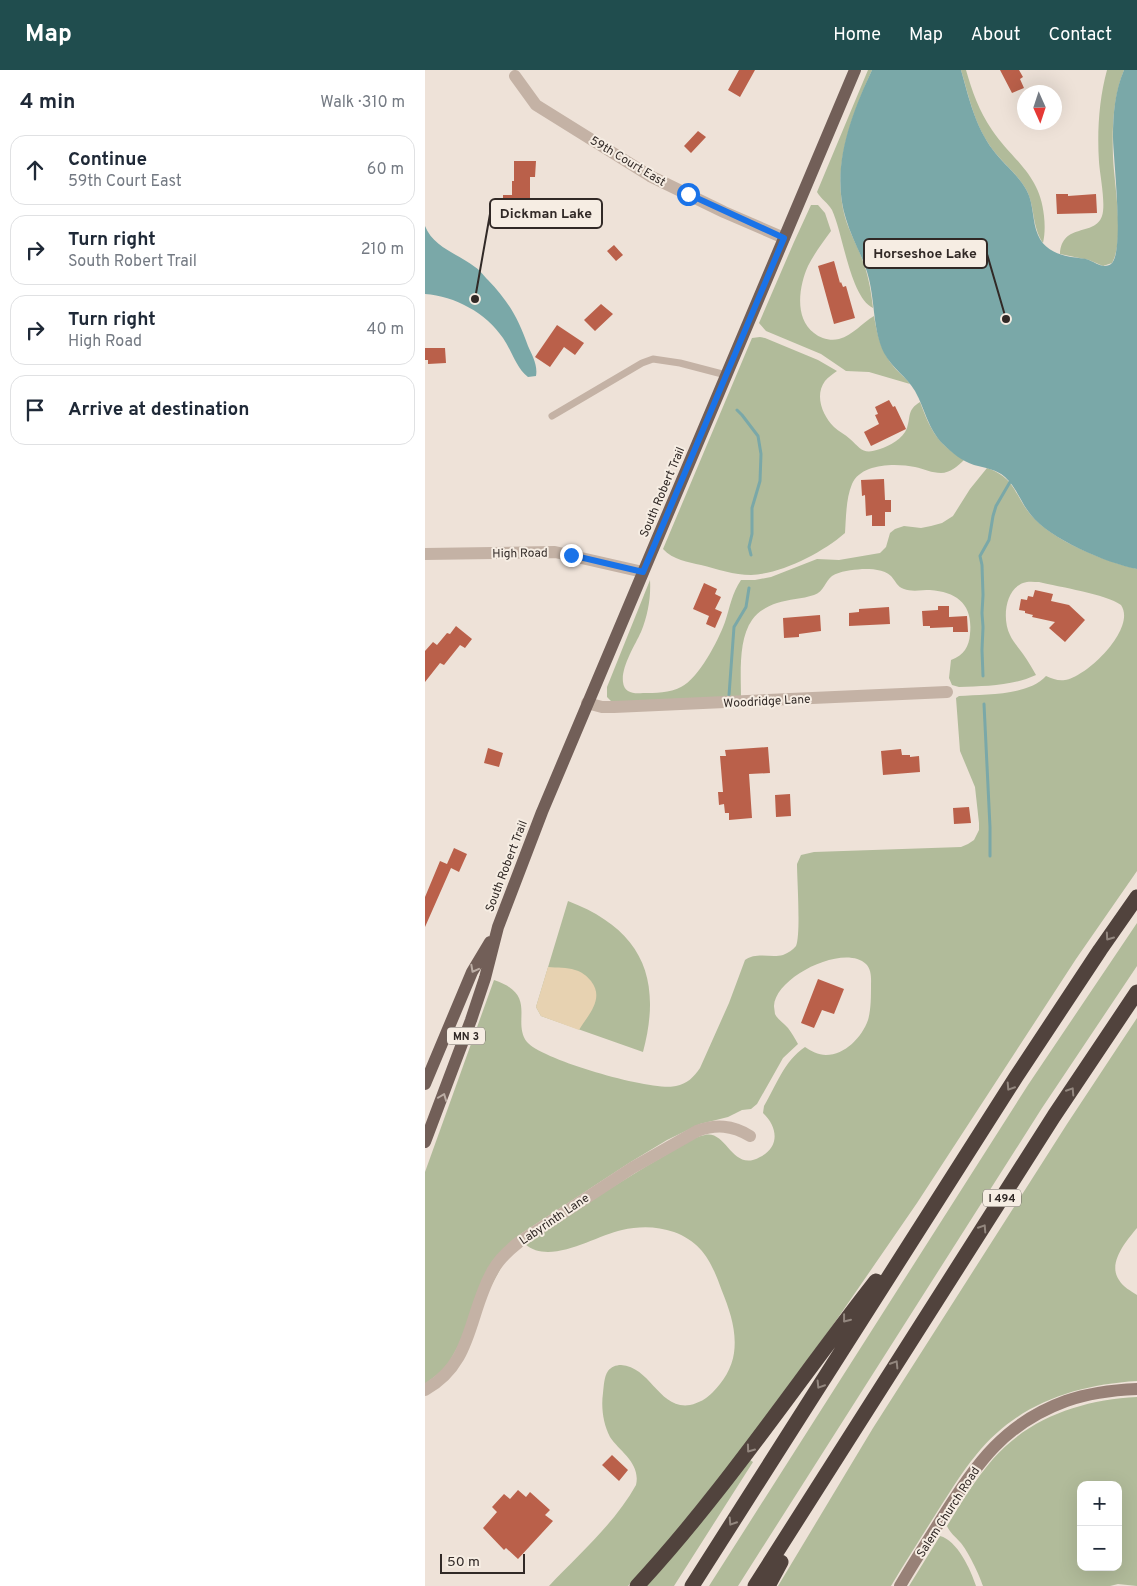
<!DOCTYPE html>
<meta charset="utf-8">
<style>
body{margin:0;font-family:Overpass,sans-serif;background:#f6f6f7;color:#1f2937}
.controls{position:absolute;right:15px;bottom:15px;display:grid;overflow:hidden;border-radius:10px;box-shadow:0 5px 20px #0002}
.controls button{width:45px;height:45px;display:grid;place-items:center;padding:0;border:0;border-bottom:1px solid #e0e1e3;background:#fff;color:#1f2937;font:25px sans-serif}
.compass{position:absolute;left:592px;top:15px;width:45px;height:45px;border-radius:50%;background:#fff;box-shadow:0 5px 20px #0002;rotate:177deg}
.scale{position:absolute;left:15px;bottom:12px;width:85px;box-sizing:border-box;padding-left:5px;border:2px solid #312926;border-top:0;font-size:14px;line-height:18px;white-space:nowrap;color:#312926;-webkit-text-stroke:4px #f6ede3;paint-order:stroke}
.stop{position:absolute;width:15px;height:15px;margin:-11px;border:4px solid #1a73e8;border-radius:50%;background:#fff}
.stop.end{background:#1a73e8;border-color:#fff;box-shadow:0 1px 5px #0008}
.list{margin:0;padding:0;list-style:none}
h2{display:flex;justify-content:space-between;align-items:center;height:65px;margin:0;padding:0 20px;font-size:21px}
h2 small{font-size:16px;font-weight:400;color:#747a83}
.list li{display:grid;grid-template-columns:32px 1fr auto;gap:15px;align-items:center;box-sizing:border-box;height:70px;margin:0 10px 10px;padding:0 10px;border:1px solid #e0e1e3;border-radius:15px}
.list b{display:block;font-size:19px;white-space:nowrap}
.list p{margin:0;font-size:16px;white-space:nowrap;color:#747a83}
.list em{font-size:16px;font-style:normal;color:#747a83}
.icon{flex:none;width:28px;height:28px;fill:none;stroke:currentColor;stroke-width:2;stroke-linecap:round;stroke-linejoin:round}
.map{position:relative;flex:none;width:712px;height:1516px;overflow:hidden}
header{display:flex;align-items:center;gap:30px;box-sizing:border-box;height:70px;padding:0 25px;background:#204d4e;color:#fff}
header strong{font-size:24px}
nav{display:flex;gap:28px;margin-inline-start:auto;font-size:18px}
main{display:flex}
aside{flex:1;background:#fff}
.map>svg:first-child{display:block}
.green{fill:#b1bb9a;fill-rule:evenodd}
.sand{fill:#e7d2b1}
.water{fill:#7aa8a8}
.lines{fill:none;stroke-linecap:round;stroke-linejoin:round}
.stream{stroke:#7aa8a8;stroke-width:3}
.building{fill:#ba604a}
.lane{stroke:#c4b2a5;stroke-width:7}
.street{stroke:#c4b2a5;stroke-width:12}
.secondary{stroke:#988177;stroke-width:12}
.primary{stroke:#725f58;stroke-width:12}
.highway{stroke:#51433d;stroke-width:15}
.oneway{stroke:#93877f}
.oneway2{stroke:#bbada4}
.route{stroke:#1a73e8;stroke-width:6}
.labels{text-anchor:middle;stroke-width:4;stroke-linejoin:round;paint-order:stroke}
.shield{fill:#f6ede3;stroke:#6c645f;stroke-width:1}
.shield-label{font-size:11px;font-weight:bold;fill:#312926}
.street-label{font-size:12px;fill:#312926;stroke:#f6ede3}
.leader{fill:none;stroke:#312926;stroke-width:2}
.callout-dot{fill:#312926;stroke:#f6ede3;stroke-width:2}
.callout{fill:#f6ede3;stroke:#312926;stroke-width:2}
.callout-label{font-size:14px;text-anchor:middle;font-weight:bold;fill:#312926}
</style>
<header>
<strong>Map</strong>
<nav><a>Home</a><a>Map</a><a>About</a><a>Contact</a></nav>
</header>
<main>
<aside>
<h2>4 min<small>Walk · 310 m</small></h2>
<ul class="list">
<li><svg class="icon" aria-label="ahead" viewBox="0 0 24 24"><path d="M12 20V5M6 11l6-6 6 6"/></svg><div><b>Continue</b><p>59th Court East</p></div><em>60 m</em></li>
<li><svg class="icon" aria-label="right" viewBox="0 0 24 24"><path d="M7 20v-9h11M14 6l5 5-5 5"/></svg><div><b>Turn right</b><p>South Robert Trail</p></div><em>210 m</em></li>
<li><svg class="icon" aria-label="right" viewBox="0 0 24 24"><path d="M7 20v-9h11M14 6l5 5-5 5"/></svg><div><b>Turn right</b><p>High Road</p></div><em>40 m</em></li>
<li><svg class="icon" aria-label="arrive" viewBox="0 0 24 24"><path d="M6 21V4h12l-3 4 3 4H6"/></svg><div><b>Arrive at destination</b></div></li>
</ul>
</aside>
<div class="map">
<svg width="712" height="1516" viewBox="0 0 712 1516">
<rect width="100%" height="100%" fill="#eee2d8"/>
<!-- green -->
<path class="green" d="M443,0H447C427,45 406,97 420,147C424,161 431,173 436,186C443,203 446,220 448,238C425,227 418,163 407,140C403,133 396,129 392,122Z
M536,0H541C547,21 554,41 567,60C588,91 615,104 619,146C620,155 620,164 618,173C607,157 610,138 602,121C593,104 576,92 565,76C549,53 544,27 536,0Z
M682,0H699C688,27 687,58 688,87C689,114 700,170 687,193L678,196L664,190L635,184C637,152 670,167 677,146C681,134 675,106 674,92C672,62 674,29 682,0Z
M386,135H393L400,143L406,161C398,172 389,184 383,196C374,216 369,248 389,263C396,269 406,271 414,269C428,265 437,253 449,246C452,264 456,282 469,297C474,303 480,307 485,314L444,302L421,301L396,284L341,261L334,253L369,172Z
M335,267L340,268L393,290L412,301C408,304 403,307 400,311C389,326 398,346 409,357C414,362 420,364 425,369C436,379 438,385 455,379C464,376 478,369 482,358C486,346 482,340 495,332C506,361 512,373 539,390C533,396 525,403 516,403C507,403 499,399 490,397C471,393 436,393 427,414C421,428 421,448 420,463C397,483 356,504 326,505C309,505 292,499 276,495C263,492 248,490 238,479L327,268Z
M562,398C591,408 589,425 606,445C628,471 679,491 712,499V801L651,889L492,1133L408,1255L307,1392L239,1476L203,1516H124C154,1484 190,1453 211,1415C216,1393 195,1382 185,1367C178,1354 176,1337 178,1323C179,1315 179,1307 183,1301C186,1297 191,1295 196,1295C226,1297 234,1340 265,1335C274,1333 281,1329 288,1322C298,1312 307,1298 309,1283C312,1261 305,1241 297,1221C287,1193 278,1173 249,1162C232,1156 214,1156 197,1160C169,1166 125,1196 100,1174C146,1144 192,1113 239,1086C252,1079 266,1067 280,1065C302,1060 307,1103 335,1087C355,1077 353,1057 338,1043L339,1036C351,1016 359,991 380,977C386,981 393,985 401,985C420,985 437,967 443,950C446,940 446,927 446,916C446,909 447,900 441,894C419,873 350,907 349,936C349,937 350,943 350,944C352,949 359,953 363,958C367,963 370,969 373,974L358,988L332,1034L326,1039L317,1040L303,1047L275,1054L242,1070L204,1093L94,1165L21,1298L0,1314V1102L69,910C114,925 86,951 102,972C117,990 228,1022 251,1016C262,1014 269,1007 275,998L304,933L320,890C331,882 346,888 358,885C363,883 368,880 371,876C376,864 372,809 372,794L376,785L389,782L536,777L543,774L549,770L554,760V753L550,717L535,681L531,628L534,626C560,624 603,626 621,606C628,609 633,611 640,610C662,607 712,558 696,535C681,524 634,517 614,512C609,512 603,511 598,513C580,520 577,549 585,565C588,572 594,578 598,584C603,591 607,598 611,605C587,616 560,616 534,617L527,615L524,608L526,590C539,585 544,577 545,564C548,535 533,522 505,520C497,520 486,522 479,519C472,517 470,510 466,506C459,499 446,499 437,499C427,500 415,501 407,506C400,511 399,522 389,525C377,529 364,529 352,533C343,536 332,542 327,550C313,570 316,605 316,628L188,633L182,627V617L225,510C226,527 223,545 216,562C210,575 196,597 198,612C199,623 209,624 218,623C230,623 245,623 256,617C274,608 293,571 300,552C305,537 307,523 316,510H330L346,507L392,489L414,490L455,483L461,477L465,463L470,459L479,456L496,458L506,456L517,453L528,446L545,419Z
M143,831C216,859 238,907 218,982L116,946L111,937Z
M712,853V896L617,1038L313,1516H284L603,1015Z
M712,948V1158C702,1170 682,1193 694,1210C698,1217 706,1221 712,1225V1311C649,1315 592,1334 551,1385C536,1403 525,1422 512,1442C497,1466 481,1491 466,1516H353L448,1358L642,1054Z
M712,1327V1516L693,1514L685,1516H558C554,1504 543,1481 535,1472C530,1466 525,1463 522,1456C536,1433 550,1410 568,1389C605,1347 657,1330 712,1327ZM656,1415H693V1497H656Z
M325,1390L328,1392L249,1516H221Z
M515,1466C532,1470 546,1500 551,1516H484Z"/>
<!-- sand -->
<path class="sand" d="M123,897C132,898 142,897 150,900C157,902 162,906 166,911C180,929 163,945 154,960L116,946L111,937Z"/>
<!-- water -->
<path class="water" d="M447,0H536C544,28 550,56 568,80C578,94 594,105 602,121C609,135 607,151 613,165C619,179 631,184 646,187C652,188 659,188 664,190C671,193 678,199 686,194C700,184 688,87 688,67C688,44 690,21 699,0H712V499C681,493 625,469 606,445C596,433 592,418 580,407C571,399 560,398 549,395C537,391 527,383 518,374C503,359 500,339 490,321C482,307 467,298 459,283C448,260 450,234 444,209C439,188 427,170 421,149C405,99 426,45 447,0Z
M0,156C8,177 33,184 50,197C55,200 59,206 63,210C84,232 93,248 103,276C107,285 113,295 111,306L103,307C91,298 87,281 78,268C61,243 30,226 0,224Z"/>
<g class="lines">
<!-- stream -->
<path class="stream" d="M312,340L317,345L333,366L336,384L335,411L327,438V464L324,477L326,485
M558,606L557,580L558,557L557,543L558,525L557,495L555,486L564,470L568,446L571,436L585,412
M304,625L309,557L321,537L324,518
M559,634L565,757V786"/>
</g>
<!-- building -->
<path class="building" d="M314,0H330L315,27L303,20Z
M575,0H594L598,7L595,9L599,18L587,23Z
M273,61L281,67L266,83L259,76Z
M89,91H111L110,107H105V139H123V154H110V151L91,150V140L86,139V135H78V125H87V111H89Z
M631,124H643V126L671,124L672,143L632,144Z
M189,175L198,185L191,191L182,181Z
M409,191L415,213L416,212L418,217L421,216L430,248L409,254L393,196Z
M176,234L188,244L170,261L159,250Z
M132,255L159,273L150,285L139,277L125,297L110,287Z
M0,278H20L21,293L3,294V290H0Z
M464,330L468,337L470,336L481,359L446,376L439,362L454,354L450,345L453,344L450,337Z
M459,409L460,430H466V442H460V456H447V445L441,446L440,425L437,426L436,410Z
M279,513L292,519L290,524L296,527L290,539L297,542L290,558L281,554L284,546L268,539Z
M610,520L628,524L626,531L644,535L660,550L640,572L624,558L630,552L607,547L608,545L600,543V541L594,540L596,529L602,530L603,526L608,527Z
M513,536H524V547L542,546L543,562H528V557L505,558V556H498L497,541L513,540Z
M464,537L465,554L424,556V543L434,542V539Z
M395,545L396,561L374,564V567L359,568L358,548Z
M31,556L47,569L40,578L35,575L19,595L15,593L0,612V581L8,572L12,575L22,563L25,564Z
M343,677L345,703L324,704L327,748L304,750V743H300L299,734L294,735L293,722H298L295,686H301L300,680Z
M63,678L78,683L74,697L59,693Z
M476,679L477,685H485V687L494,686L495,702L458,705L456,681Z
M365,724L366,746L351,747L350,725Z
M544,737L546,753L529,754L528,738Z
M29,778L42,784L34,802L26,798L0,857V827L15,791L22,794Z
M393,909L419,919L409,944L397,940L389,958L376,953Z
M187,1385L203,1400L194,1411L177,1395Z
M93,1420L101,1427L105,1422L125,1440L120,1445L128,1451L93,1489L81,1478L79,1480L58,1458L72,1442L67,1437L79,1424L85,1429Z"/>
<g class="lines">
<!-- lane -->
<path class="lane" d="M127,346L217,293L228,289L255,293L301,305"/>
<!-- street -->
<path class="street" d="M90,6L111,35L225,106L299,142L359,168
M0,484L130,482L218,502
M162,633L177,637H189L522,622
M0,1320C49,1293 43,1243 68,1200C74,1189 84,1180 94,1172L207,1098L272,1061C291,1054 307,1055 325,1066"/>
<!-- secondary -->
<path class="secondary" d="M475,1516C489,1492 504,1469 519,1445C552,1393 580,1353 641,1331C664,1323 688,1320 712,1319"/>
<!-- primary -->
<path class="primary" d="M0,1014L47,902L65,872
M0,1072L46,950L60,908L73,857L117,742L430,0"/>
<!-- highway -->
<path class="highway" d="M212,1516C300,1421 371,1313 451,1211
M267,1516L591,1007L675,880L712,827
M330,1516L629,1046L712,922
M343,1516L356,1492"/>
</g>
<!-- one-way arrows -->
<defs><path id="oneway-chevron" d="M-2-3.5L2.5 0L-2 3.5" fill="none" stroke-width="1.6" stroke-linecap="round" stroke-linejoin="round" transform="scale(1.25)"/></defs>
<g class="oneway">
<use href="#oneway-chevron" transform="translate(684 867) rotate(125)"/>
<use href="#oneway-chevron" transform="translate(585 1017) rotate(123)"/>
<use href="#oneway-chevron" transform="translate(646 1021) rotate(-57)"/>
<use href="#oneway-chevron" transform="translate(558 1158) rotate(-57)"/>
<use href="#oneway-chevron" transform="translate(421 1249) rotate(128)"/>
<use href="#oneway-chevron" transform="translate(470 1294) rotate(-58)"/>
<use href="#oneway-chevron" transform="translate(395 1315) rotate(122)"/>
<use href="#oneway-chevron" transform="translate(325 1379) rotate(126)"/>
<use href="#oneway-chevron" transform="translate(307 1452) rotate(123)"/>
</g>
<g class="oneway2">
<use href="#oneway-chevron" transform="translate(49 899) rotate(118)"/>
<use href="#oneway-chevron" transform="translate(18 1027) rotate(-69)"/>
</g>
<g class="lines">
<!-- route -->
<path class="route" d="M146,485L218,502L359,168L263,124"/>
</g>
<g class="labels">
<!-- shield labels -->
<g class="shield">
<rect x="22" y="957.5" width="38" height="17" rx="4"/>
<rect x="558" y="1119.5" width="38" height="17" rx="4"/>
</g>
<g class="shield-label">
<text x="41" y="970">MN 3</text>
<text x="577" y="1132">I 494</text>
</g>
<!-- street labels -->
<g class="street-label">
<text transform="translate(203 91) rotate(31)" y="4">59th Court East</text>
<text transform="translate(237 422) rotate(-67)" y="4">South Robert Trail</text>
<text transform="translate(95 483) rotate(-1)" y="4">High Road</text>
<text transform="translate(342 631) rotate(-3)" y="4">Woodridge Lane</text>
<text transform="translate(81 796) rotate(-69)" y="4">South Robert Trail</text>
<text transform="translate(129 1149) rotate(-34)" y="4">Labyrinth Lane</text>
<text transform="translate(523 1442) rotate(-57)" y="4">Salem Church Road</text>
</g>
</g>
<!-- callouts -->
<path class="leader" d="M50 229L65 144M581 249L562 184"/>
<g class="callout-dot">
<circle cx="50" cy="229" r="5"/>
<circle cx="581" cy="249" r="5"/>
</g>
<g class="callout">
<rect x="65" y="129" width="112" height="29" rx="5"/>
<rect x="439" y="169" width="123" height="29" rx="5"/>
</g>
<g class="callout-label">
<text x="121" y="148">Dickman Lake</text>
<text x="500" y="188">Horseshoe Lake</text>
</g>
</svg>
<div class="controls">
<button>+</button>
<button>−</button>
</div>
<svg class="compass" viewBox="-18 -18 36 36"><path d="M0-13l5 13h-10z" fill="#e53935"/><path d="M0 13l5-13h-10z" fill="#747a83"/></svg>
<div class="scale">50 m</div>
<div class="stop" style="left:263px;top:124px"></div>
<div class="stop end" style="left:146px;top:485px"></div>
</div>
</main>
